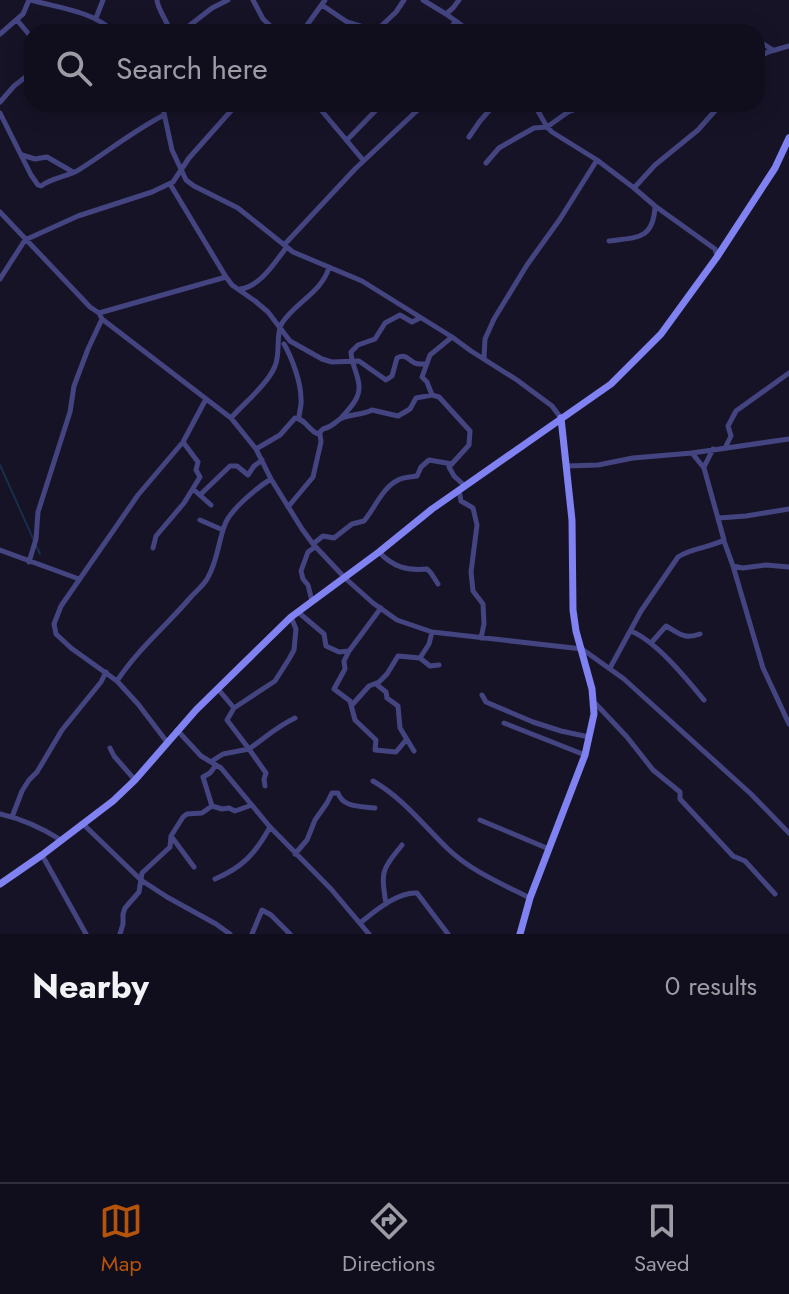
<!DOCTYPE html>
<style>
body{margin:0;font-family:Jost,sans-serif;background:#1e1c2a;color:#f1f3f6}
.list{margin:0;padding:0;list-style:none}
h2{display:flex;justify-content:space-between;align-items:center;height:104px;margin:0;padding:0 32px;font-size:34px}
h2 small{font-size:26px;font-weight:400;color:#9c9ca4}
.icon{flex:none;width:44px;height:44px;fill:none;stroke:currentColor;stroke-width:2;stroke-linecap:round;stroke-linejoin:round}
.map{position:relative;flex:none;width:789px;height:934px;overflow:hidden}
.search{position:absolute;background:#100e1d;box-shadow:0 4px 20px #0003;left:24px;right:24px;top:24px;height:88px;display:flex;align-items:center;gap:20px;box-sizing:border-box;padding:0 28px;border-radius:24px;color:#9c9ca4;font-size:30px}
.sheet{height:248px;background:#100e1d}
nav{display:flex;justify-content:space-around;align-items:center;box-sizing:border-box;height:112px;border-top:2px solid #302e3b;background:#100e1d;font-size:22px;color:#9c9ca4}
nav a{display:grid;justify-items:center;gap:4px}
nav .on{color:#b45309}
.map>svg:first-child{display:block}
.lines{fill:none;stroke-linecap:round;stroke-linejoin:round}
.stream{stroke:#172e4c;stroke-width:2}
.street{stroke:#444481;stroke-width:5}
.secondary{stroke:#7f82f0;stroke-width:7}
</style>
<div class="map">
<svg width="789" height="934" viewBox="0 0 789 934">
<rect width="100%" height="100%" fill="#161327"/>
<g class="lines">
<!-- stream -->
<path class="stream" d="M0,465L40,554"/>
<!-- street -->
<path class="street" d="M31,0C59,8 93,11 114,32
M157,0C157,7 166,20 169,28
M253,0L263,19L277,32
M423,0L446,14L471,32
M322,5L347,22L376,31L396,12L404,0
M446,14L453,8L459,0
M96,18L103,0
M17,20L32,38
M158,32L167,28L185,29L212,8L228,0
M302,32L325,0
M447,32L456,21
M0,34L23,14L29,0
M757,40L773,50
M757,58L768,52L789,46
M0,102L14,86L32,72
M125,104L126,107L130,104
M162,104L172,150L186,180L194,186L238,208L293,252L362,281L452,337L471,351L517,380L552,406L561,418
M316,104L363,160
M534,104L547,127L552,132L597,160L634,188L655,206L715,249L717,256
M0,113L31,175L38,185L41,186C52,178 65,177 77,171C106,153 133,131 164,115
M469,137L480,121L495,104
M347,140L382,104
M22,155L35,159L47,157L73,172
M486,163L499,148L518,137L534,128L547,127L568,112L591,104
M170,184L226,277L232,285L255,301L268,312L290,341L322,359L332,362L359,361L386,380L392,376L397,358C405,354 407,358 413,362C417,365 422,364 426,364
M634,188L655,165L698,130L721,104
M0,212L90,307L99,313L102,319L231,418L256,449L271,479L302,529L313,544L345,578L373,603L397,620L432,632L582,649L624,679L751,794L789,833
M609,241C637,237 653,240 655,207
M284,245L355,169L424,104
M0,279L25,240L78,216L152,192L173,182L189,158L237,104
M240,289C260,287 275,262 286,248
M99,313L226,277
M452,337L430,355L422,377L427,382L432,395L439,397L470,431L469,445L449,467L454,476L465,486
M284,344C292,358 301,382 301,399C302,406 299,411 299,418
M484,358L485,339L494,319L527,265L560,219L597,160
M231,418C244,403 268,384 275,366C281,352 275,335 282,323C295,303 323,291 329,267
M341,418C346,412 354,405 357,397C364,383 351,366 351,352L358,345L375,339L385,323L400,315L412,322L420,318
M726,446L731,436L728,426L736,411L789,373
M256,449L280,435L295,418C306,419 309,431 318,434L323,429C332,427 333,424 340,419C350,414 363,415 372,410L398,416L410,409L416,398L432,395
M567,466L598,465L633,458L692,453L789,439
M704,467L713,449
M193,489L211,505
M459,490L461,501L473,508L477,525L471,572L473,591L483,604L484,624L481,638
M201,494L230,466H237L248,475L254,466L262,460
M288,507L313,477L321,442L320,434
M719,518L746,516L789,509
M200,520L223,530
M724,541L733,566L763,668L789,724
M313,544L323,536L334,538L352,524L364,521C375,508 382,488 398,480C403,477 411,477 417,476L421,467L429,460L452,464
M153,548L156,536L184,503L200,477L196,470L198,462L183,442
M0,550L79,579
M379,552C393,567 407,571 427,569L431,573L438,584
M29,562L36,539L38,512L70,412L74,386L88,349L102,319
M733,566L743,568L766,565L789,567
M312,601L308,585L303,579L301,571L308,552L315,547
M381,608L349,651L344,661L345,669L334,689L350,701L355,720L376,740L375,750L396,752L406,740
M298,612L324,634L326,646L339,652L349,651
M631,631C657,642 686,678 704,700
M651,643L666,626C679,633 684,640 700,634
M420,658L429,644L432,632
M610,668L641,611L678,557C691,548 709,548 724,540L704,468L692,453
M117,681C137,650 166,626 190,598C196,591 203,586 207,579C217,563 218,544 224,527C228,511 258,487 271,479
M376,684L386,692L387,698L398,706L400,728L414,751
M218,689L234,708L227,720L249,749C265,738 276,727 295,718
M482,695L486,702L533,722L561,731L589,737
M595,703L627,737L653,770L680,792V799L733,856L745,861L775,894
M352,705L369,686L379,682L387,674L398,656L420,658L430,666L439,665
M234,708L275,681L289,659L294,650L296,629L291,617
M504,723L585,755
M177,730L201,756L221,768L270,827L331,889L369,934
M167,742L138,704L117,681L71,648L56,634L54,624L61,606L138,495L183,442L206,399
M110,748L114,756L135,780
M212,761L223,754L249,749L266,773L264,779L265,786
M373,781C404,799 423,825 448,849C471,871 502,884 530,898
M212,806L203,777L210,773L216,765
M0,814C22,819 42,828 61,840
M12,817L22,791L29,780L37,772L62,730L101,682L106,672
M480,820L549,849
M83,824L141,880L167,897L216,924L230,934
M171,836L194,867
M295,854L307,840L315,820L327,803L332,793H338C343,808 361,806 375,808
M42,855L86,934
M215,879C243,867 255,854 270,827
M386,904C381,871 381,871 402,845
M360,923C375,911 397,892 417,893L448,934
M120,934L123,924V914L125,908L139,892L142,873L170,847L171,836L183,817L187,814L202,813L212,806L222,809L229,808L235,811L252,805
M252,934L262,910L271,915L290,934"/>
<!-- secondary -->
<path class="secondary" d="M0,884L42,855L113,801L135,780L196,710L291,617L379,552L432,509L611,384L661,334L717,257L775,168L789,138
M520,934L530,898L585,755L594,714L592,689L576,631L573,610L572,520L561,418"/>
</g>
</svg>
<div class="search"><svg class="icon" aria-label="search" viewBox="0 0 24 24"><circle cx="10" cy="10" r="6"/><path d="M15 15l6 6"/></svg>Search here</div>
</div>
<section class="sheet">
<h2>Nearby<small>0 results</small></h2>
<ul class="list">
</ul>
</section>
<nav>
<a class="on"><svg class="icon" aria-label="map" viewBox="0 0 24 24"><path d="M3 6l6-2 6 2 6-2v14l-6 2-6-2-6 2zM9 4v14M15 6v14"/></svg>Map</a>
<a><svg class="icon" aria-label="directions" viewBox="0 0 24 24"><path d="M12 3l9 9-9 9-9-9zM9 14v-3h6M13 9l2 2-2 2"/></svg>Directions</a>
<a><svg class="icon" aria-label="saved" viewBox="0 0 24 24"><path d="M7 4h10v16l-5-4-5 4z"/></svg>Saved</a>
</nav>
